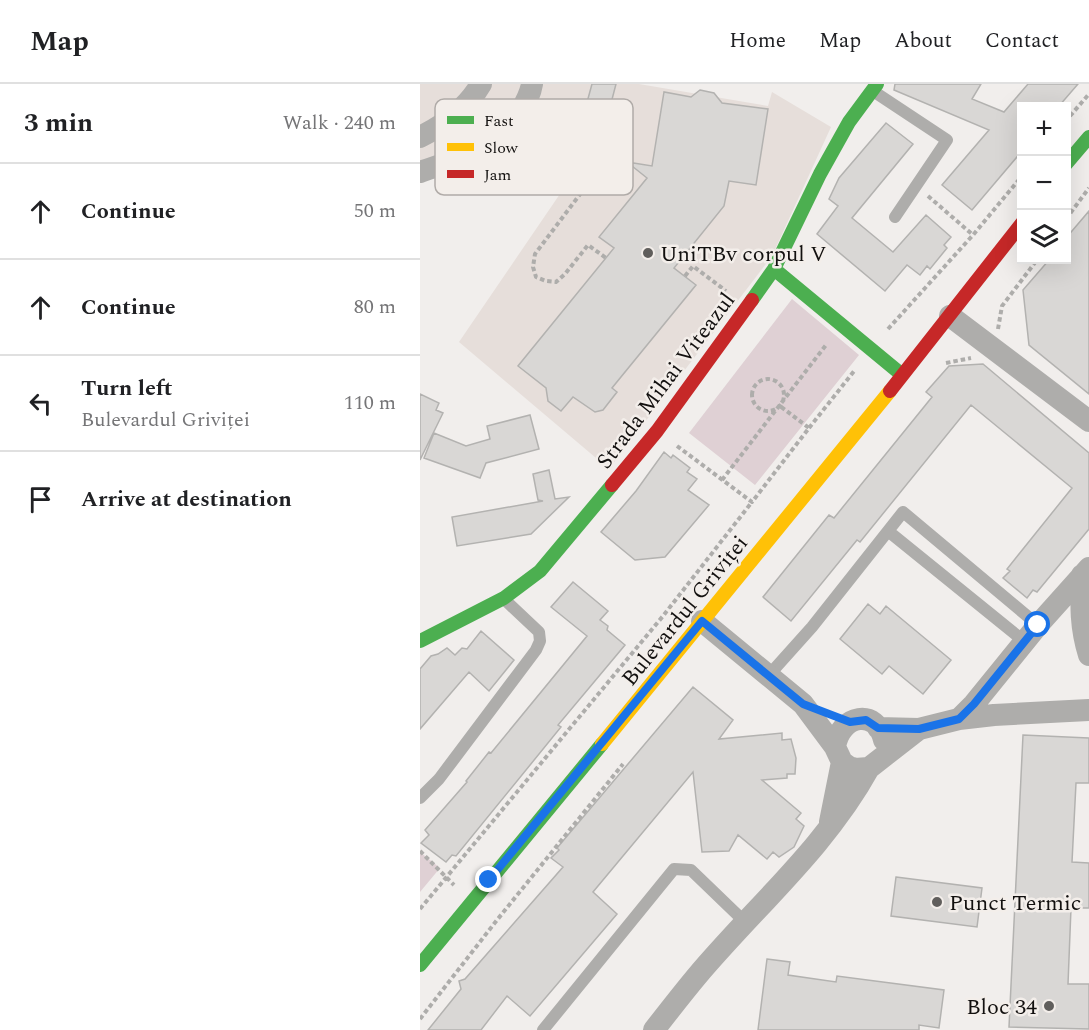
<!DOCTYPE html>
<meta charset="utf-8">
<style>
body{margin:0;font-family:Spectral,serif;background:#f6f6f6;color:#202124}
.controls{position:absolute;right:18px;top:18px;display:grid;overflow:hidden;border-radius:0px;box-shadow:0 6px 24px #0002}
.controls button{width:54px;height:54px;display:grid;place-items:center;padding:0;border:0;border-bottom:2px solid #e0e0e0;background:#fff;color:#202124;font:30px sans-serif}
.stop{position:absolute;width:18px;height:18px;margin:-14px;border:4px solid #1a73e8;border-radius:50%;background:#fff}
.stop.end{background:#1a73e8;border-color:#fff;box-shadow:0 2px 6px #0008}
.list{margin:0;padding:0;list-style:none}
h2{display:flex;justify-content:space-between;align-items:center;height:78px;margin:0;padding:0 24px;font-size:26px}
h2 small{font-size:20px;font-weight:400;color:#757577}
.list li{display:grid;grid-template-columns:39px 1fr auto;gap:18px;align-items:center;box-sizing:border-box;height:96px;padding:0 24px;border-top:2px solid #e0e0e0}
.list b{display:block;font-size:22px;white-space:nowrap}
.list p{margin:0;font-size:20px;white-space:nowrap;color:#757577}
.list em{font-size:20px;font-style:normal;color:#757577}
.icon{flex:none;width:33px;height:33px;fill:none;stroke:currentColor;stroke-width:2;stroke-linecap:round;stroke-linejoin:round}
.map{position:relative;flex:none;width:669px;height:946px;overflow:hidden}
header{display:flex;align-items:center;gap:36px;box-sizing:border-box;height:84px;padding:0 30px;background:#fff;border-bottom:2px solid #e0e0e0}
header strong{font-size:28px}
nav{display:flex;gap:33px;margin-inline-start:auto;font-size:21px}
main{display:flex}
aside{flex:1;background:#fff}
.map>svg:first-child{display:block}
.built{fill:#e6deda}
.green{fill:#dfd0d4}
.building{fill:#d9d7d5;stroke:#b3b2b0;stroke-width:1.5}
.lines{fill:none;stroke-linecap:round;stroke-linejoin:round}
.path{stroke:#aeadab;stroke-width:4;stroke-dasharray:4.5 3;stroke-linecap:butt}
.lane{stroke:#aeadab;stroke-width:12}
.street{stroke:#aeadab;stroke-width:22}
.fast{stroke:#4caf50;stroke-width:14}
.slow{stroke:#ffc107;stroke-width:14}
.jam{stroke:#c62828;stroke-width:14}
.route{stroke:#1a73e8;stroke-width:8}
.poi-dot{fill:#605e5c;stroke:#f3eeea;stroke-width:2}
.labels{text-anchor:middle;stroke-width:5;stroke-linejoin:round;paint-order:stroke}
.poi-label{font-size:22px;fill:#12100f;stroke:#f3eeea;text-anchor:start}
.street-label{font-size:22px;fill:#12100f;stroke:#f3eeea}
.key{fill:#f3eeea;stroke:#b0aba8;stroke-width:1.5}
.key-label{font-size:16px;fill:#12100f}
</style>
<header>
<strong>Map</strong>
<nav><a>Home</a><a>Map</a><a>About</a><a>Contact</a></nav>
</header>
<main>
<aside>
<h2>3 min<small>Walk · 240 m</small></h2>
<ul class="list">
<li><svg class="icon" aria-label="ahead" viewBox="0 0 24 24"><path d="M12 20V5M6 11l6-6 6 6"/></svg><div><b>Continue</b></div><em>50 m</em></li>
<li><svg class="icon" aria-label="ahead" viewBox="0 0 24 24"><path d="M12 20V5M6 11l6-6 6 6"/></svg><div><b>Continue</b></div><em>80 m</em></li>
<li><svg class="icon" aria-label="left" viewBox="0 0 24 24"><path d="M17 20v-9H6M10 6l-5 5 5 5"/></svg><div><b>Turn left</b><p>Bulevardul Griviței</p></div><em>110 m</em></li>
<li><svg class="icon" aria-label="arrive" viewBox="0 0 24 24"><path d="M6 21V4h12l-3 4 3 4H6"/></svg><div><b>Arrive at destination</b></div></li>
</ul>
</aside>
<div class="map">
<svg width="669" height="946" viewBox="0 0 669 946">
<rect width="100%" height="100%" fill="#f1eeec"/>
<!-- built -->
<path class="built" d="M0,0H219L348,22L352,8L411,43L352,172L189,385L39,258L144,104L65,45L0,79Z"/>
<!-- green -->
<path class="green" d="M372,215L439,271L335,401L269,349Z
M0,768L20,784L0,808Z"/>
<!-- building -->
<path class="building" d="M172,0H196L189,27L166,22Z
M475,0H561L552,15L584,28L608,0H658L639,22H602V67L552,126L522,101L569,46L474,6Z
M280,6L294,9L302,19L348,25L336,101L309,97L304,122L254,184L276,201L192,304L197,308L183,326L175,328L153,313L141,327L128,317L126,304L98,282L194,164L179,153L227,94L207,78L232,82L244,8L271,13Z
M466,39L493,60L432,134L473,168L506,131L531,153L524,161L527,164L510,185L507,182L500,191L487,181L465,207L397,150L418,122L409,115L419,94Z
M669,127V310L609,261L603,206L629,176H646V154Z
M563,280L669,369V445L617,508L613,506L607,514L583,494L590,487L587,485L652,404L551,321L440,458L437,456L371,537L343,513L409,431L414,434L512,313L506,308L529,282Z
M0,310L19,319L16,326L23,329L0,376Z
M110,331L119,365L66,379L60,394L4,374L14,349L46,362L70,355L67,342Z
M244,368L251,374L253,371L270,384L267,388L277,395L268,406L289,421L245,473L215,476L181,448L216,407Z
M129,386L135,415L149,413L111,450L37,462L32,433L123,417L118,416L113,390Z
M153,498L188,527L180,536L188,542L187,546L205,561L138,641L141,643L36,772L32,771L26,778L1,759L9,751L5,746L47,698L46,697L69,668L71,669L167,552L131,523Z
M448,520L460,530L466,522L531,576L503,610L469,582L462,590L420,555Z
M61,547L94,576L69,607L49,588L0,645V585L11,572L18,570L27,564L35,571L42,564L47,565Z
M273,603L313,636L299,655L362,649V656L371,655L376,674L375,690H367V694L342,696L381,729L376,735L384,742L374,763L359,773L353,768L347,775L318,751L309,767L282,768L273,688L173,808L197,830L110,932L87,912L61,946H8L41,905L39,897L45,895L143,783L131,774L139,766L137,764Z
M603,651L669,654V699H656L652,778L669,779V824H651L648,900H669V945L589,943Z
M476,793L562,804L557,843L471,832Z
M347,875L370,878L368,891L416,898L417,892L524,906L519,944L499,941V946H338Z"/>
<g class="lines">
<!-- path -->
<path class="path" d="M650,32L669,10
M113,43L173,93L115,170L113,183L116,193L126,197L136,198L145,190L168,161L186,174
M508,112L553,151
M646,135L669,104
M265,192L273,182L306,207
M468,245L553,151L602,92
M578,245L582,222L617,176
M526,279L551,274
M332 311a16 16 0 1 1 32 0a16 16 0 1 1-32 0Z
M389,344L435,286
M257,362L332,418L389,344L360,322
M302,396L406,261
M0,767L34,801
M0,825L243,532L332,418
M0,935L77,836L203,680"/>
<!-- lane -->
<path class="lane" d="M453,7L527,56L475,133
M468,447L605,558
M349,591L392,543L483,428L618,541
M0,714L19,695L116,566L120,557L119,548L84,515
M123,946L254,785L271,786L326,839"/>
<!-- street -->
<path class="street" d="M0,53C24,41 47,24 61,0
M0,88C37,75 77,65 99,30C105,19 110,12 112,0
M530,232L669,337
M662,491C661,521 660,542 669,571
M282,537L383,620L415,663L422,678L429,683L435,685L449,684L499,645
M539,635L554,620L618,541L669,484
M458,644L499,645L539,635L574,631L669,626
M415,663C420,630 457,624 464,656
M410,738L422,678
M234,946C248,928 262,910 277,892C335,823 405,764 449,684"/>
<!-- fast -->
<path class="fast" d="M646,80L669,53
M354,185L481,290
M332,216L354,185L400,90L429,38L457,0
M0,557L84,514L120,487L192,401
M0,881L182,660"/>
<!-- slow -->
<path class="slow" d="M182,660L470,307"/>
<!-- jam -->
<path class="jam" d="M470,307L602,139
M192,401L237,347L332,216"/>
</g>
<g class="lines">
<!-- route -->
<path class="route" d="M69,796L282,537L383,620L430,638L446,636L458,644L499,645L539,635L554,620L618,541"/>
</g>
<!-- markers -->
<g class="poi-dot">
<circle cx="228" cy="169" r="6"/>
<circle cx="517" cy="818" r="6"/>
<circle cx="629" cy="922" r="6"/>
</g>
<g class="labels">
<!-- poi labels -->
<g class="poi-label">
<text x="240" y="177">UniTBv corpul V</text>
<text x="529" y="826">Punct Termic</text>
<text x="617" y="930" text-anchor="end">Bloc 34</text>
</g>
<!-- street labels -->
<g class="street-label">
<text transform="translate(245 296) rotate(-53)" y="8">Strada Mihai Viteazul</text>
<text transform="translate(264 526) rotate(-51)" y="8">Bulevardul Griviței</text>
</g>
</g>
<!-- legend -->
<rect x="15" y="15" width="198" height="96" rx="9" class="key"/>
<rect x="27" y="32" width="27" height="8" fill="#4caf50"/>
<rect x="27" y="59" width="27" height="8" fill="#ffc107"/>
<rect x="27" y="86" width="27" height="8" fill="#c62828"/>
<g class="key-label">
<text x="64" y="42">Fast</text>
<text x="64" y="69">Slow</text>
<text x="64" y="96">Jam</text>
</g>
</svg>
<div class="controls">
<button>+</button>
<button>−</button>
<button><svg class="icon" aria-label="layers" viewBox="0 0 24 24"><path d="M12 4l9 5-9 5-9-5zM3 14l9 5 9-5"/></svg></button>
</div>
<div class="stop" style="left:618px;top:541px"></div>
<div class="stop end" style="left:69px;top:796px"></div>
</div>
</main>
